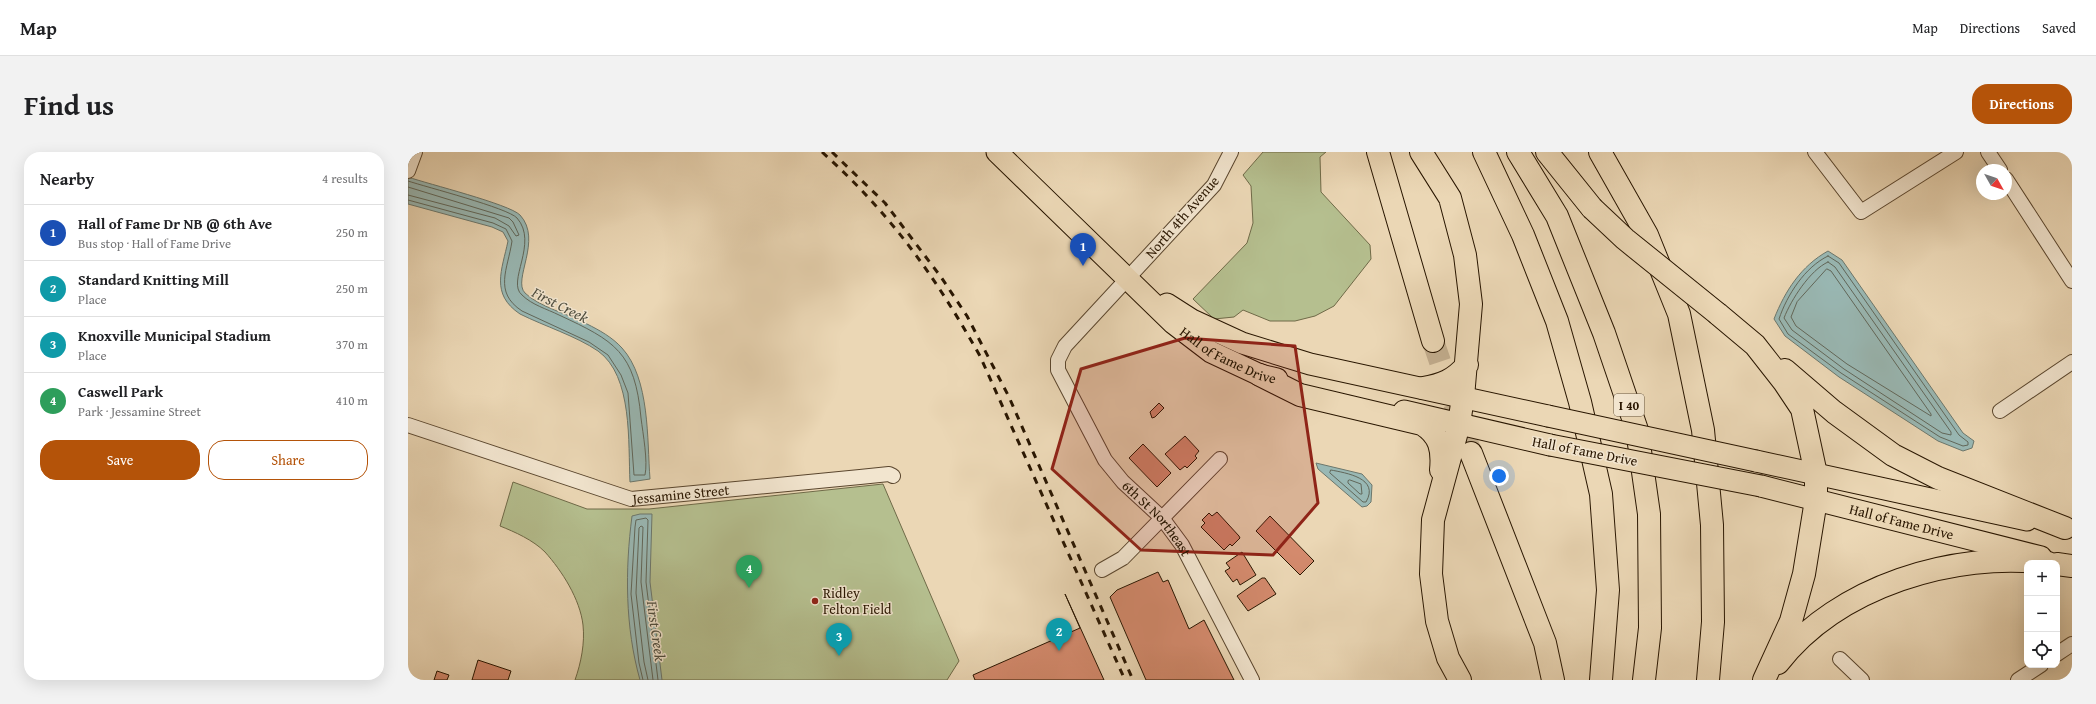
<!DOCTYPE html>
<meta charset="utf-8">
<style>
body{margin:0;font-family:"Gentium Book Plus",serif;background:#f2f2f2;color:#202124}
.controls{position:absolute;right:12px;bottom:12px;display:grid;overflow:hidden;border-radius:8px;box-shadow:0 4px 16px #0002}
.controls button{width:36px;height:36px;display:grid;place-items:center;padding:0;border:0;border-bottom:1px solid #e0e0e0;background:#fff;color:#202124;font:20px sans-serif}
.compass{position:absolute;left:1568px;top:12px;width:36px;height:36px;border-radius:50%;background:#fff;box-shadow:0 4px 16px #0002;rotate:130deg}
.you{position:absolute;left:1091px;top:324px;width:14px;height:14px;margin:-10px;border:3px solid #fff;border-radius:50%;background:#1a73e8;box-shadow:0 0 0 6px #1a73e833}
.badge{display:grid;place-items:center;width:26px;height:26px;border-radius:50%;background:#b45309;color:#fff;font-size:13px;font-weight:700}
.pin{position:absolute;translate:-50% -33px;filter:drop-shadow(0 1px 2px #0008)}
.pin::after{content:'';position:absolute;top:21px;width:14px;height:12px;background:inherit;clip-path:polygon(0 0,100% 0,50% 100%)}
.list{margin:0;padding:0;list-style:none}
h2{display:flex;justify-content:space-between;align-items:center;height:52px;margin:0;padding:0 16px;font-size:17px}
h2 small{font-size:13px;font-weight:400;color:#757577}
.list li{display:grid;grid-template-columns:26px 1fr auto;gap:12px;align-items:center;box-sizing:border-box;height:56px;padding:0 16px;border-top:1px solid #e0e0e0}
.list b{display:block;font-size:15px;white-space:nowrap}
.list p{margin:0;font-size:13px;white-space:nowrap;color:#757577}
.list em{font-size:13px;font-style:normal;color:#757577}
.actions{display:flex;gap:8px;padding:12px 16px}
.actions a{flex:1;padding:9px 0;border:1px solid #b45309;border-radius:16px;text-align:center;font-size:14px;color:#b45309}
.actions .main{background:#b45309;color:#fff}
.icon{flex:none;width:22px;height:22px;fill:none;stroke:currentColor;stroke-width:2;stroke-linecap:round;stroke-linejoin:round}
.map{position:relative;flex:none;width:1664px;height:528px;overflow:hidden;border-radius:16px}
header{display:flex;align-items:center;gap:24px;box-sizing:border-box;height:56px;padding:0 20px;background:#fff;border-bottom:1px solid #e0e0e0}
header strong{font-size:19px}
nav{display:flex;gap:22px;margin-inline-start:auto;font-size:14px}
.intro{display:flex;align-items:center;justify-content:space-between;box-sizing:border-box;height:96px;padding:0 24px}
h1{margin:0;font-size:28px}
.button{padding:10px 18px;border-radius:16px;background:#b45309;color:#fff;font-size:14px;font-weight:700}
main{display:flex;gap:24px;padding:0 24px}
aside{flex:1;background:#fff;border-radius:16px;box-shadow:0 4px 16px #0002}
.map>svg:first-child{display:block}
.green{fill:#b5bf8f;stroke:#6f6a48}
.water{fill:#99b8b4;stroke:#6c776c}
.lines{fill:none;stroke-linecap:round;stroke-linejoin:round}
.shore{stroke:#61675a;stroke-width:1}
.building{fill:#d48a6d;stroke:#291601}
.highway-tunnel{stroke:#c4b091;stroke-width:22;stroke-dasharray:22 11;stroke-linecap:butt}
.street-casing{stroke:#5a462e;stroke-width:16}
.primary-casing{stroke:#291601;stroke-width:23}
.highway-casing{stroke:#291601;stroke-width:24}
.street{stroke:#f2e5cf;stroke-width:14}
.primary{stroke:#ebd7b5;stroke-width:21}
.highway{stroke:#ebd7b5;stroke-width:22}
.rail{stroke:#291601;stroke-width:3;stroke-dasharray:7 7;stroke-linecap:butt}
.primary-bridge-casing{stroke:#291601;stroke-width:23;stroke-linecap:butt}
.highway-bridge-casing{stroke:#291601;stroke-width:24;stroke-linecap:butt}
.primary-bridge{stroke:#ebd7b5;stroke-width:21}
.highway-bridge{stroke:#ebd7b5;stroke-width:22}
.marked{fill:#8f2418;fill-opacity:0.2;stroke:#8f2418;stroke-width:3;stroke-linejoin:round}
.poi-dot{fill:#8f2418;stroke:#f2e5cf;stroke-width:1.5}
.labels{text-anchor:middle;stroke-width:3;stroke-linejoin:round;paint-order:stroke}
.shield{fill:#f2e5cf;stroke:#65543f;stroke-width:1}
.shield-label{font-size:13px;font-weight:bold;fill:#291601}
.street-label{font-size:14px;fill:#291601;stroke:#f2e5cf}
.poi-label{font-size:14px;fill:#291601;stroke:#f2e5cf;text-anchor:start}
.water-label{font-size:15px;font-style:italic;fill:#504f40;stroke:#f2e5cf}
</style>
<header>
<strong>Map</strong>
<nav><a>Map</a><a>Directions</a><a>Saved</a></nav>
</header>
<div class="intro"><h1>Find us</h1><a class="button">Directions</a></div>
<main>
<aside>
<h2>Nearby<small>4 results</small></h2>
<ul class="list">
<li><span class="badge" style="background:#1a4fb4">1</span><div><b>Hall of Fame Dr NB @ 6th Ave</b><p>Bus stop · Hall of Fame Drive</p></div><em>250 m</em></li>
<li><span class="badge" style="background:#0f9aa8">2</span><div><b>Standard Knitting Mill</b><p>Place</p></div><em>250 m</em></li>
<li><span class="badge" style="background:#0f9aa8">3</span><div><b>Knoxville Municipal Stadium</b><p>Place</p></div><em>370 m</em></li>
<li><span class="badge" style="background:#2e9e5b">4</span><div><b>Caswell Park</b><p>Park · Jessamine Street</p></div><em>410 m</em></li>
</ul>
<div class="actions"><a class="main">Save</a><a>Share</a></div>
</aside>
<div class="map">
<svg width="1664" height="528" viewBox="0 0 1664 528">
<rect width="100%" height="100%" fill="#ebd7b5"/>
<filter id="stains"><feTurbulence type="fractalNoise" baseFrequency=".005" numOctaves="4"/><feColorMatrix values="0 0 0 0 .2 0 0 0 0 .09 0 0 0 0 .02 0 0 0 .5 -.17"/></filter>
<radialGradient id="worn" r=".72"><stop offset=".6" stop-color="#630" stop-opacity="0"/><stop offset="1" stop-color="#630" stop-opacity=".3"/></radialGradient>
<!-- green -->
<path class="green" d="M855,0H918L912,5L913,40L962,93L963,107L926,154L907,164L887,169H862L835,158L826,165L806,167L785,147L839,91L845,71L843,34L835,23Z
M105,330L179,357H241L475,332L551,509L539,528H167C173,511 177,491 175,473C172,447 154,419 137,400C125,388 107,380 92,374Z"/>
<!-- water -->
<path class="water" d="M0,25C20,32 101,52 112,63C135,88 104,128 117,141C131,155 161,162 179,172C191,178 204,185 214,196C242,227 239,287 242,327L222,330C220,291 225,224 190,199C168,184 136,174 112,162C82,142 94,118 100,89L95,80L84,75L0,52Z
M1420,99L1434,108L1555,281L1566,289L1564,296L1555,299L1530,289L1431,225L1377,184L1366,167C1377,139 1393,114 1420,99Z
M908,311L954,322L964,333L963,350L959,354L954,355L910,317Z
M232,362H244L242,430L254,528H232C217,475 217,418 224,364Z"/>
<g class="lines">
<!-- shore -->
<path class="shore" d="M0,29C18,35 100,56 109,66C131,91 98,130 114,143C124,153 139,157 151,163C207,189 227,200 233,266C235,282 240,309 237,323H226L220,241L213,223L200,203L181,190L114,159C85,140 100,117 104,89L98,77L85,71L0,48
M0,35L101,66L105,70L111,83L108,84L101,74L87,66L0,43
M1420,104L1431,111L1551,283L1560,290V293L1555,294L1532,285L1433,221L1380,182L1371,167C1379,143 1397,115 1420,104Z
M1420,110L1427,115L1543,280V283L1534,281L1436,217L1384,178L1376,166C1383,148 1402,118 1420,110Z
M1419,117L1423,119L1523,262V264L1439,212L1388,174L1383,165L1389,150Z
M923,318C938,321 972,326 958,350H955L922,321Z
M942,328L953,332L954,342H952L940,331V329Z
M235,528L231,511L223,442L227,375L228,368L238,366L240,368L238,430L250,528
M240,528L236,510L228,441L231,376L233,374L235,375L233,430L245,528"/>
</g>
<!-- building -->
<path class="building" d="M751,251L756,256L747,265L744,266L742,260Z
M777,284L791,299L787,304L789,306L779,316L777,314L772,318L757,302Z
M735,292L763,321L749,335L721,306Z
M809,360L831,384L832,386L824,394L822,392L816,398L793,375L797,371L794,368L801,361L804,364Z
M862,364L906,409L892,423L848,379Z
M834,400L848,423L832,433L829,427L825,430L817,419L822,416L818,411Z
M750,420L755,430L760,428L781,477L796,468L826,528H738L702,445L709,438Z
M854,426H857L868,442L840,459L829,444Z
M657,442L696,528H567L565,523L672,476Z
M70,508L103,519L100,528H64Z
M29,519L41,523L39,528H26Z"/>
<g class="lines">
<!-- highway-tunnel -->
<path class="highway-tunnel" d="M1025,189L1063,301"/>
<defs>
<g id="street">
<path id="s1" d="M823,0L806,33L657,194L650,208V218L697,308L715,330L754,366L774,393L844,528"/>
<path d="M1407,0L1453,60L1548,0"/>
<path d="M1580,0L1592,18"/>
<path d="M0,19L7,0"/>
<path d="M1598,27L1664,129"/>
<path d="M1592,259L1664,210"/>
<path id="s2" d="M0,273L223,347L452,325L481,322L485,324"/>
<path d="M694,418L715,406L812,307"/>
<path d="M1649,502L1664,492"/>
<path d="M1432,507L1454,528"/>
<path d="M1610,528L1633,513"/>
</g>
<g id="primary">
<path id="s3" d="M589,0L765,171L803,200L852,223L869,227"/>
<path d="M759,152L784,168L834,191L902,212L1140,264"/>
<path d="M996,259L1142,293"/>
<path d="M1348,309L1619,368"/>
<path id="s4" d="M1353,334L1633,405"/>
</g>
<path id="highway" d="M970,0L1025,189
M1013,0L1042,46L1057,103L1063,152L1055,245L1051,272L1025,368L1023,422L1029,469L1040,506L1052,528
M1076,0L1115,83L1149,169L1172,250L1193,342L1200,438L1193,528
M1110,0L1149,64L1196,181L1229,278L1241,362L1242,476L1236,528
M1139,0L1184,56
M1192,0L1239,83L1271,162L1295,278L1304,373L1305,470L1300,528
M1310,162L1347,193L1376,230L1394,257L1408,322V348L1396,422L1383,469L1356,528
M1377,218L1426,260L1485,303L1530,326L1657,376
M852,223L892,243L1014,272C1032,283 1035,298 1033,318
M1015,236C1034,233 1046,228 1059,213
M1063,301L1137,491L1145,528
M1649,412L1664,414
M1370,511C1430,434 1546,399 1640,411"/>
</defs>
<!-- street casing -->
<use href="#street" class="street-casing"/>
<!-- primary casing -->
<use href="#primary" class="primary-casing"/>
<!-- highway casing -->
<use href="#highway" class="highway-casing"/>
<!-- street -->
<use href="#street" class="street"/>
<!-- primary -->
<use href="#primary" class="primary"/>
<!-- highway -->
<use href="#highway" class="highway"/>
<!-- rail -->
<path class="rail" d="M414,0C483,62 527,124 572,204L717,528
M424,0L477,51L533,125L559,164L601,245L725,528"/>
<defs>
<path id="primary-bridge" d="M1140,264L1348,309
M1142,293L1353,334"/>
<path id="highway-bridge" d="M1184,56L1217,87L1310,162"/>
</defs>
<!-- primary-bridge casing -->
<use href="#primary-bridge" class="primary-bridge-casing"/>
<!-- highway-bridge casing -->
<use href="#highway-bridge" class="highway-bridge-casing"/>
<!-- primary-bridge -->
<use href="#primary-bridge" class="primary-bridge"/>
<!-- highway-bridge -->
<use href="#highway-bridge" class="highway-bridge"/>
</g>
<!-- marked area -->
<path class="marked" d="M777,186L887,194L910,351L865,403L733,398L644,317L673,217Z"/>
<!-- markers -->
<circle class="poi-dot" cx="407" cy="449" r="4"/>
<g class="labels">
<!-- shield labels -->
<rect class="shield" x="1206" y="242" width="30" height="22" rx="3"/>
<g class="shield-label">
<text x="1221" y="258">I 40</text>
</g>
<!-- street labels -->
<g class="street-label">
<text transform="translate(774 65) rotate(-49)" y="5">North 4th Avenue</text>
<text dy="5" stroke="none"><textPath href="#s3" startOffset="310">Hall of Fame Drive</textPath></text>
<text transform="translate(1177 299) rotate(11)" y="5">Hall of Fame Drive</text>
<text dy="5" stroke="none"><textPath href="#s2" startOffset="285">Jessamine Street</textPath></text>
<text dy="5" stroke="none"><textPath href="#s1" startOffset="462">6th St Northeast</textPath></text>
<text dy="5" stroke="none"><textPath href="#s4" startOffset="145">Hall of Fame Drive</textPath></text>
</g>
<!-- poi labels -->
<g class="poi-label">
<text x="415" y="446">Ridley<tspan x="415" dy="16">Felton Field</tspan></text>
</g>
<!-- water labels -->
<g class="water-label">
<text transform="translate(152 153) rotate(27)" y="5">First Creek</text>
<text transform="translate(248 479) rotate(82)" y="5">First Creek</text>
</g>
</g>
<rect width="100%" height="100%" filter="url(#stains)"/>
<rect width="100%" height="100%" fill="url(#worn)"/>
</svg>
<div class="controls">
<button>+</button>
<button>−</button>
<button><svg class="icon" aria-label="locate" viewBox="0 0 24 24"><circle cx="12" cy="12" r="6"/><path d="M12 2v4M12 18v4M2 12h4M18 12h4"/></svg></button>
</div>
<svg class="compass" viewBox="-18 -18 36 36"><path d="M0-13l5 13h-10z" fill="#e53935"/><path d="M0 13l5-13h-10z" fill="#757577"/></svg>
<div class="you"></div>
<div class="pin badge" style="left:675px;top:114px;background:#1a4fb4">1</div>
<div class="pin badge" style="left:651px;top:499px;background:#0f9aa8">2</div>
<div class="pin badge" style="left:431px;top:504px;background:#0f9aa8">3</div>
<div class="pin badge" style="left:341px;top:436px;background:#2e9e5b">4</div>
</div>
</main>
